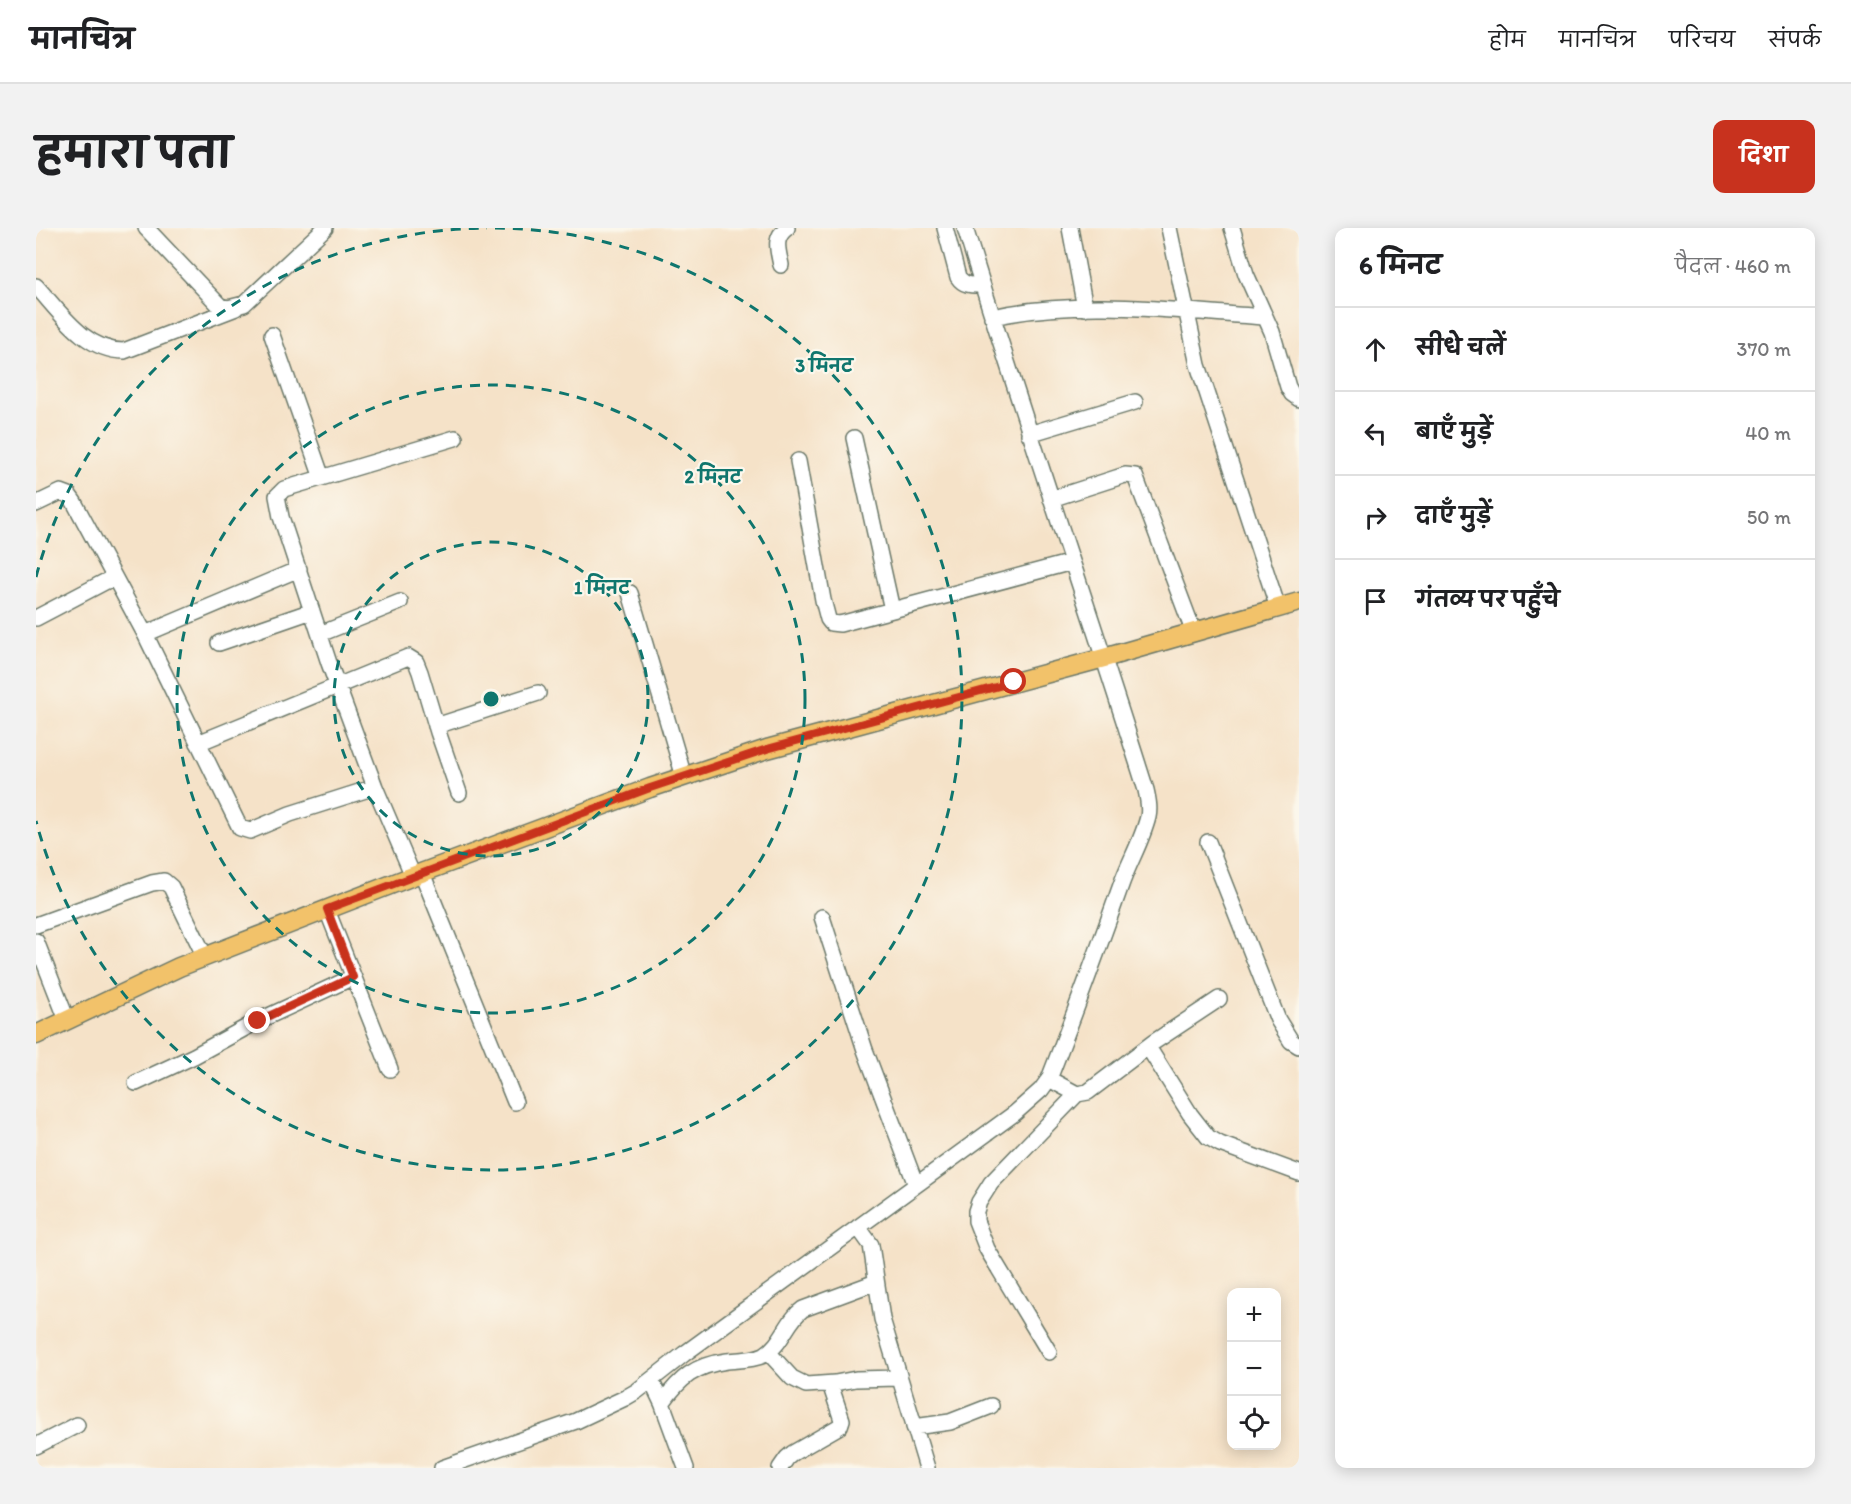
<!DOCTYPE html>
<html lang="hi">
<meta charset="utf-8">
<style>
body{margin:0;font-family:Itim,"Playpen Sans Deva",sans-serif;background:#f2f2f2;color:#202124}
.controls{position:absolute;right:18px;bottom:18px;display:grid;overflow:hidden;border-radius:12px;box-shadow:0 3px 15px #0003}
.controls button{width:54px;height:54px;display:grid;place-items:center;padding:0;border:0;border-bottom:2px solid #e0e0e0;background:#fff;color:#202124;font:30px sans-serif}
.stop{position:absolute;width:18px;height:18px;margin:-14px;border:4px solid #c8321e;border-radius:50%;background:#fff}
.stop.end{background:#c8321e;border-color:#fff;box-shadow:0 2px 6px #0008}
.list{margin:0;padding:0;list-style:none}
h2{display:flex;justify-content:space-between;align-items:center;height:78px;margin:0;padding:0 24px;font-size:26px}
h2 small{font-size:20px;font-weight:400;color:#757577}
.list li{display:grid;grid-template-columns:39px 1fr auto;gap:18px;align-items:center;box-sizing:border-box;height:84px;padding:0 24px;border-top:2px solid #e0e0e0}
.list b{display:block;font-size:22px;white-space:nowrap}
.list em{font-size:20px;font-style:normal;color:#757577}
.icon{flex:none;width:33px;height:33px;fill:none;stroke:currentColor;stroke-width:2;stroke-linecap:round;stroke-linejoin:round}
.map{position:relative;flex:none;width:1263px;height:1240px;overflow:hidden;border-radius:12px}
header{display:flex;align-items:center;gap:36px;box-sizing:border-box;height:84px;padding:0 30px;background:#fff;border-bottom:2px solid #e0e0e0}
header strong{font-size:28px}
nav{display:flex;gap:33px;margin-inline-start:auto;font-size:21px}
.intro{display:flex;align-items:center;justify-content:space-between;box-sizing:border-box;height:144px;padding:0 36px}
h1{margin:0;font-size:42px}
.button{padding:15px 27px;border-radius:12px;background:#c8321e;color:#fff;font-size:21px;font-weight:700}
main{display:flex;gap:36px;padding:0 36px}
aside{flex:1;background:#fff;border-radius:12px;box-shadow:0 3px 15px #0003}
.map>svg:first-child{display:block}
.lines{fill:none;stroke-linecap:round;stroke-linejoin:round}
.minor-casing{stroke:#6a7768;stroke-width:18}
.major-casing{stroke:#6a7768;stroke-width:21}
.minor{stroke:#fff;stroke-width:15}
.major{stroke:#f2c26a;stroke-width:18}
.route{stroke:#c8321e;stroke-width:8}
.ring{fill:none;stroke:#0f766e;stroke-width:3;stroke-dasharray:10 8}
.centre{fill:#0f766e;stroke:#fbf7ec;stroke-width:3}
.ring-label{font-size:18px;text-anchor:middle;font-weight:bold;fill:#0f766e;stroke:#fbf7ec;stroke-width:4.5;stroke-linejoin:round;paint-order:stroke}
</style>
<header>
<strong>मानचित्र</strong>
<nav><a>होम</a><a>मानचित्र</a><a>परिचय</a><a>संपर्क</a></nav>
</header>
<div class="intro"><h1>हमारा पता</h1><a class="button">दिशा</a></div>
<main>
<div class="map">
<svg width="1263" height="1240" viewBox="0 0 1263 1240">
<rect width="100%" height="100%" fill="#fbf7ec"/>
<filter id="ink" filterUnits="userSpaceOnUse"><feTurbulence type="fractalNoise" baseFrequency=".0167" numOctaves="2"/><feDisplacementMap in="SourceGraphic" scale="12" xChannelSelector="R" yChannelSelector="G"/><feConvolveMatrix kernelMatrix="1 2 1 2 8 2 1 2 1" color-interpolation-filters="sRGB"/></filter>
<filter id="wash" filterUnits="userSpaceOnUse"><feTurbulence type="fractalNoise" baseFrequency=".008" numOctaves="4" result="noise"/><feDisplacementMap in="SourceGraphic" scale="24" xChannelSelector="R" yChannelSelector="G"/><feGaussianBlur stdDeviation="1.35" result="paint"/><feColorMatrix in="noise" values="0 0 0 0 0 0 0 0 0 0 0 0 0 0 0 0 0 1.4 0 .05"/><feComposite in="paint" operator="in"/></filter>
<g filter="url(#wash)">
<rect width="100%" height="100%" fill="#f5e2c8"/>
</g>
<g filter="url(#ink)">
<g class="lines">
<defs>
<path id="minor" d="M110,0L184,78L192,80L208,76L289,0
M909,0L922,49C928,58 936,57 946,57
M1034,0L1049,80
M1133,0L1162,137L1242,380
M1196,0L1210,46L1236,104L1252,159L1256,166L1263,171
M745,37C742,22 737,10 751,0
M0,58C24,84 49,123 88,123L200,80
M956,89C1044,70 1140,83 1229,89
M236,107L286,250
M993,206L1099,174
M818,210L856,382
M762,233L787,372L792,391L795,395L804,396L1036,334
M1015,271L1080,250L1089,247L1099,248L1158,405
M0,276L25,264L33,267L38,274L109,406L204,600L214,603L254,586L339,559
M594,365L648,549
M0,390L78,349
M109,406L263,341
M284,406L364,374
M183,415L276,383
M400,498L502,465
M162,515L372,429L380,434L384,444L402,504L423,565
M1172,614L1242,792L1255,813L1263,818
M386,645L479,874
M377,648L339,559L293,435L245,289L241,268L248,261L419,210
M291,682L354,841
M786,689L829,822L880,957
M0,697L116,655L128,653L135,659L169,729
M0,713L31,792
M1112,819L1154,886L1172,909L1184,916L1263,945
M1013,851L1041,866L1052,864L1118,814L1183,771
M100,855L158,828L222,793L317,749
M822,999L835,1017L846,1091L891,1240
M732,1124L756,1150L770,1157L799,1155L820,1151L863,1150
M1013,1124L951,1021L940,993V983L943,974L955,955L1041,866
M615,1152L626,1175L650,1240
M626,1175C644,1150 659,1137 691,1133C703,1132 717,1132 728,1127C746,1117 751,1092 767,1081L840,1054
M878,1199L914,1194L955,1178
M0,1218L41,1197
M406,1240L540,1193L589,1170L601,1163L648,1126L979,885L1005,862L1013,851C1038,787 1062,722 1085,657C1093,634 1106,613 1112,589C1114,580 1112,571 1110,562C1051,374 986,188 929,0
M744,1240L751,1230L757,1225L804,1198L806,1192L794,1156"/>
<path id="major" d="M0,807L143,739L377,648L614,560L731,521L1068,430L1263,374"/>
</defs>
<!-- minor casing -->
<use href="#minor" class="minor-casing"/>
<!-- major casing -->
<use href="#major" class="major-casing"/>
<!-- minor -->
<use href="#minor" class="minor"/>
<!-- major -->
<use href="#major" class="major"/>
</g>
</g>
<g class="lines" filter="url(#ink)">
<!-- route -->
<path class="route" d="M222,793L317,749L291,681L614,560L731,521L978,454"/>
</g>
<!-- distance rings -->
<g class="ring">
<circle cx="455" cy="471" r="157"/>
<circle cx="455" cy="471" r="314"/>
<path d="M0 349A471 471 0 0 1 451 0M459 0A471 471 0 1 1 0 593"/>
</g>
<circle cx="455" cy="471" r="9" class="centre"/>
<g class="ring-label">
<text x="788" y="144">3 मिनट</text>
<text x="677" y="255">2 मिनट</text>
<text x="566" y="366">1 मिनट</text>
</g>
</svg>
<div class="controls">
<button>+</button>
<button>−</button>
<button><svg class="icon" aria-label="locate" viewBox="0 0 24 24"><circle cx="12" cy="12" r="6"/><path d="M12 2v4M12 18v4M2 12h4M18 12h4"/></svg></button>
</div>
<div class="stop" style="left:978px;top:454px"></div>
<div class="stop end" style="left:222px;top:793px"></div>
</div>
<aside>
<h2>6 मिनट<small>पैदल · 460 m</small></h2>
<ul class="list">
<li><svg class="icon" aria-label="ahead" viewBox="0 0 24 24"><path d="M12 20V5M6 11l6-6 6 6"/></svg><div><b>सीधे चलें</b></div><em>370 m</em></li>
<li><svg class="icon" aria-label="left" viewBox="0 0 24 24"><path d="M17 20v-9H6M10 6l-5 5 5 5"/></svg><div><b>बाएँ मुड़ें</b></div><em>40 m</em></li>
<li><svg class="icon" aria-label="right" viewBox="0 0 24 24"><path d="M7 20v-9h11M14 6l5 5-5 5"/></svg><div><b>दाएँ मुड़ें</b></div><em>50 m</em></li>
<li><svg class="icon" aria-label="arrive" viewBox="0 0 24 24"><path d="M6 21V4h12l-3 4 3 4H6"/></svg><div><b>गंतव्य पर पहुँचे</b></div></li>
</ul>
</aside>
</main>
